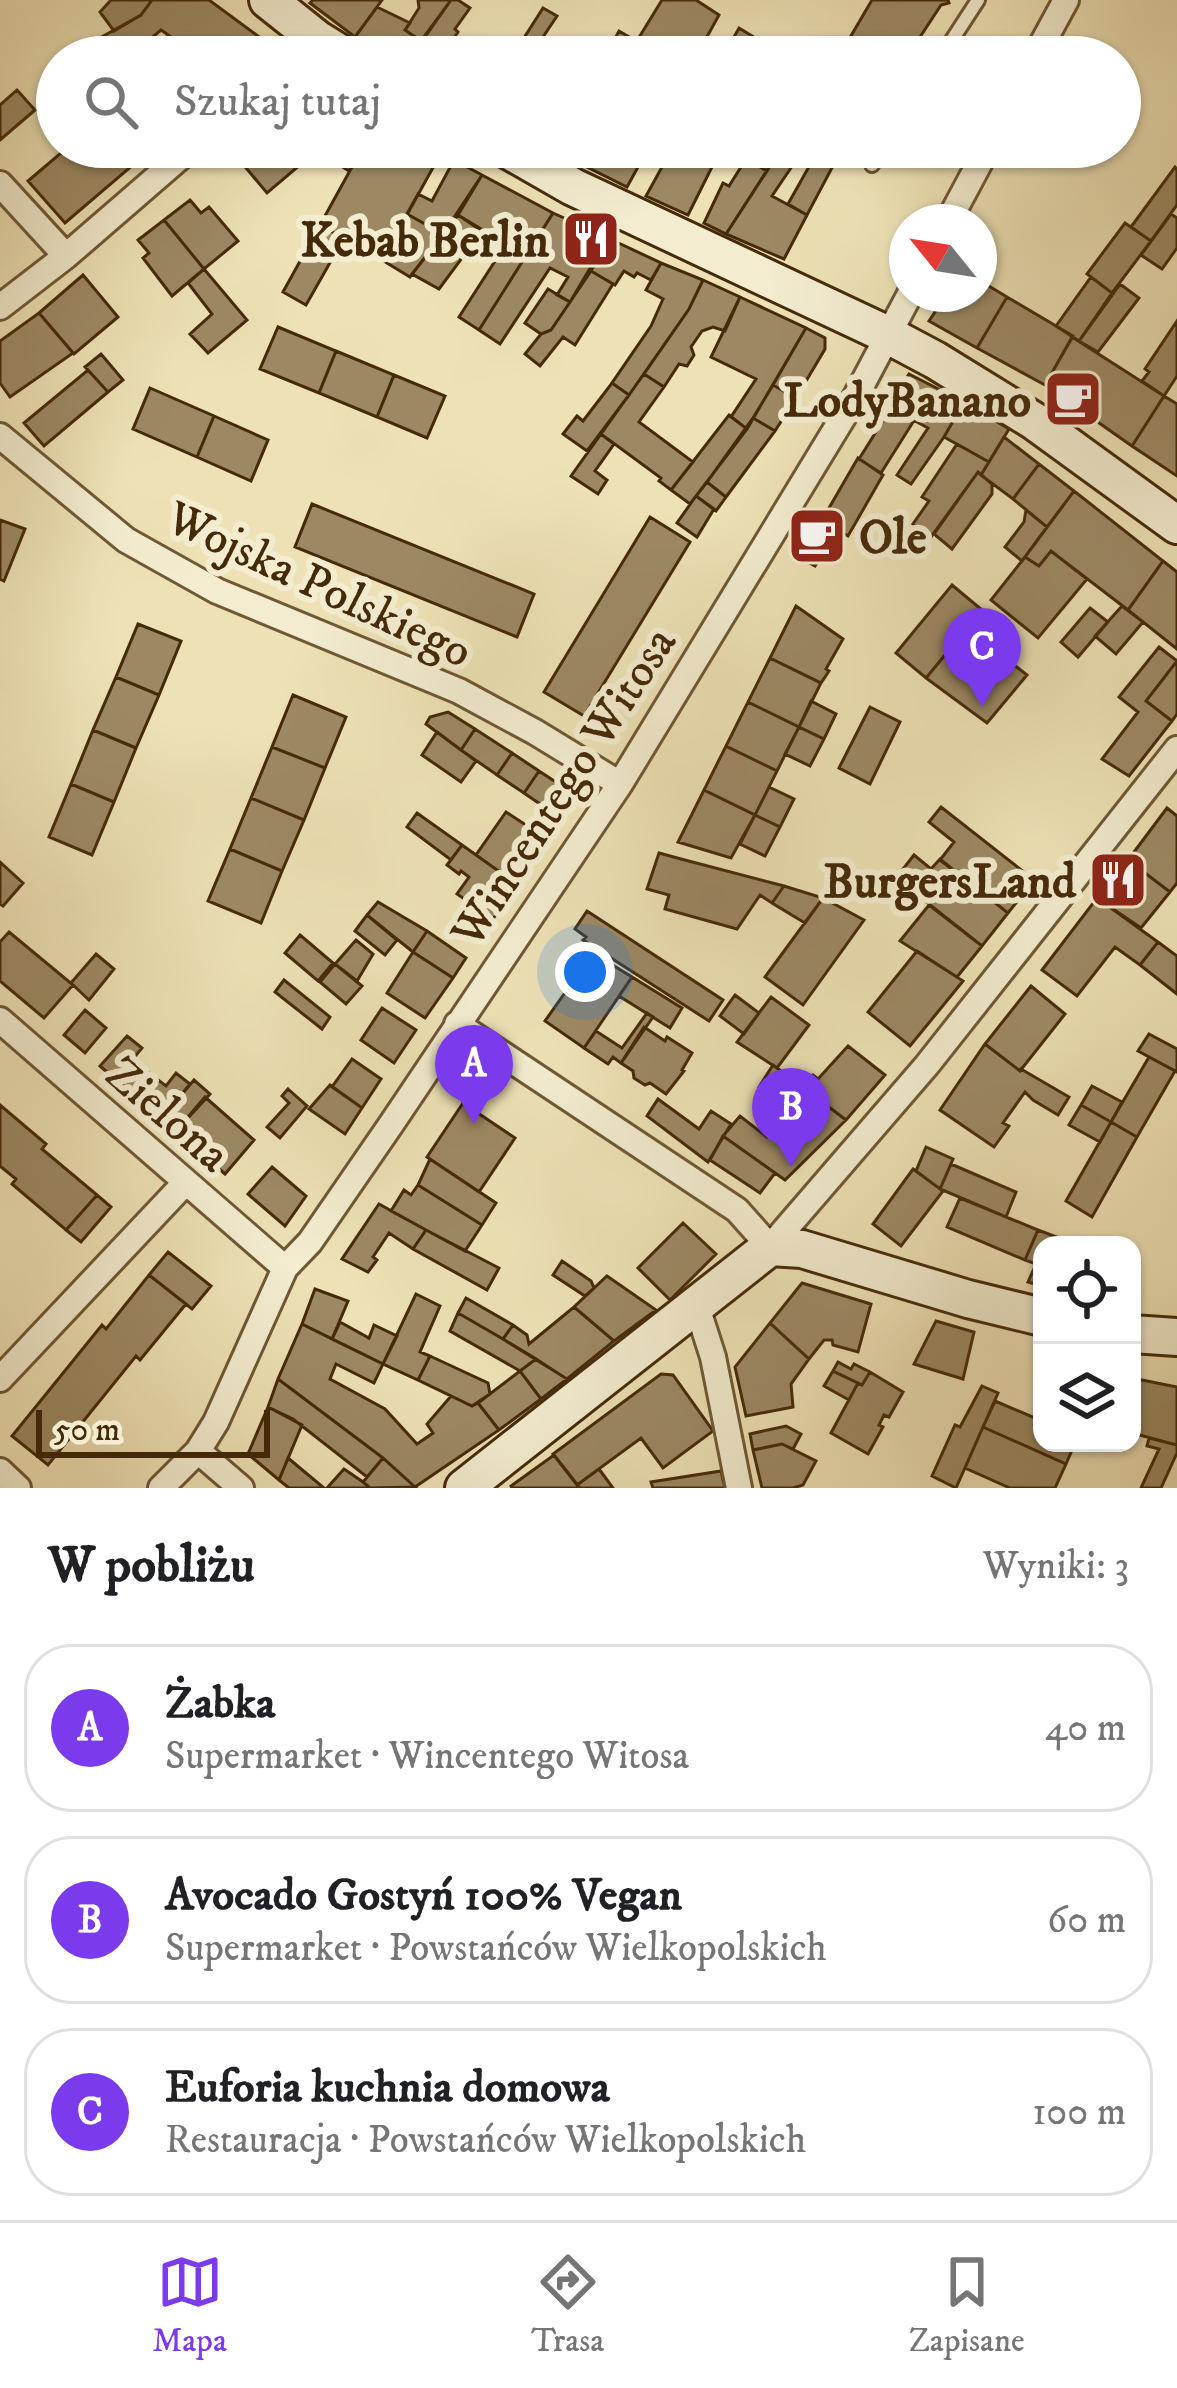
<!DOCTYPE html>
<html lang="pl">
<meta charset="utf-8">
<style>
body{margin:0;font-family:"IM FELL DW Pica",serif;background:#f2f2f2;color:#202124}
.controls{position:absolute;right:36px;bottom:36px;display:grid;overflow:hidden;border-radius:24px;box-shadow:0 3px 9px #0004}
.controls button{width:108px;height:108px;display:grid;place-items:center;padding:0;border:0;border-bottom:3px solid #e0e0e0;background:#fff;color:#202124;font:60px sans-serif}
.compass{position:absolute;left:889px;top:204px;width:108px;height:108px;border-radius:50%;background:#fff;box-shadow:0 3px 9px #0004;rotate:300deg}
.scale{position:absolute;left:36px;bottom:30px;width:234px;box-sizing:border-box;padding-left:12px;border:6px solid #452a0a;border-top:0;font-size:33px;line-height:42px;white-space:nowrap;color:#452a0a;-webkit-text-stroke:9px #f3eccf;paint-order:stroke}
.you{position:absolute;left:585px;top:972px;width:42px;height:42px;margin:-30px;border:9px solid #fff;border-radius:50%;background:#1a73e8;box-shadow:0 0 0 18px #1a73e833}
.badge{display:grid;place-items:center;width:78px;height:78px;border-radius:50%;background:#7c3aed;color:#fff;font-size:39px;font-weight:700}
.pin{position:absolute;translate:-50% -99px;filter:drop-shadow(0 3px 6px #0008)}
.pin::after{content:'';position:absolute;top:63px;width:42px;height:36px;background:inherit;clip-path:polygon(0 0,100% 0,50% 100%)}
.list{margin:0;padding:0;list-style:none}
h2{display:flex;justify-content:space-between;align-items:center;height:156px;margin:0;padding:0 48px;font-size:51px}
h2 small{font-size:39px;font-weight:400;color:#757577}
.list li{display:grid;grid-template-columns:78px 1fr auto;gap:36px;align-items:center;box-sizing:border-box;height:168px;margin:0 24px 24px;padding:0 24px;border:3px solid #e0e0e0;border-radius:48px}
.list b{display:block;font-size:45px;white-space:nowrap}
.list p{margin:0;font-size:39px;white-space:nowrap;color:#757577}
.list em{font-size:39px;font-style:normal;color:#757577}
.icon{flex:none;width:66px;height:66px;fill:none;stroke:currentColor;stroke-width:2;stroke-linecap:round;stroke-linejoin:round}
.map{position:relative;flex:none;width:1177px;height:1488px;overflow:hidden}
.search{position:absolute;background:#fff;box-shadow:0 3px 9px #0004;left:36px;right:36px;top:36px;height:132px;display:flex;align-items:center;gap:30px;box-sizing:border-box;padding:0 42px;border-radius:66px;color:#757577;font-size:45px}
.sheet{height:732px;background:#fff}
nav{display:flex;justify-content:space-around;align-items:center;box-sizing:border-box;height:168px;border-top:3px solid #e0e0e0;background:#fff;font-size:33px;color:#757577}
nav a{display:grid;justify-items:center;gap:6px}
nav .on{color:#7c3aed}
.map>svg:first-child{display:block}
.building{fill:#9c8963;stroke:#452a0a;stroke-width:3}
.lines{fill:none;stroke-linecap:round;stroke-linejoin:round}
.lane-casing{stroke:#6f5835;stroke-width:18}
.street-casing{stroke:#6f5835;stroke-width:30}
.secondary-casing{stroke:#452a0a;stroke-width:42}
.lane{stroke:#f3eccf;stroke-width:12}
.street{stroke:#f3eccf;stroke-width:24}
.secondary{stroke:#f3eccf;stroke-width:36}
.labels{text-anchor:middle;stroke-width:12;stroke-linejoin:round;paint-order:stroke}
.poi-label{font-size:48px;font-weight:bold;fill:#452a0a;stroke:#f3eccf;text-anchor:end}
.street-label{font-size:48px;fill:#452a0a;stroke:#f3eccf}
</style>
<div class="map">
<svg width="1177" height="1488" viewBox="0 0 1177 1488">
<rect width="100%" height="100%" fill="#ede1b5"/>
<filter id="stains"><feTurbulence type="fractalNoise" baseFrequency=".00167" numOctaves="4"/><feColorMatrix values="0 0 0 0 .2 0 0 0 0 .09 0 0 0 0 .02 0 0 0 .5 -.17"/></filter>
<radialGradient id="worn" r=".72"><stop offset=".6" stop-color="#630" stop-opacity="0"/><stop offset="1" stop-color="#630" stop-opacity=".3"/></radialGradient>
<!-- building -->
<path class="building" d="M111,0H152L141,15L114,31L100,12Z
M152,0H209L262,39V57H179L188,49L161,30L129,57H104L89,44L141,15Z
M313,0H382L355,37L310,3Z
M418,0H451L421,41L405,30L419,8Z
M451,0H458L470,8L455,29L458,32L454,38L487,57H411Z
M662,0H696L719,15L698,53L695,51L692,57H627Z
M872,0H948L949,3L941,5L907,57H837L829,51L836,40L845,46Z
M377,7L410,23L405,30L421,41L411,57H388L355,37Z
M543,8L557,16L535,49L522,41Z
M739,28L775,50L771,57H723Z
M619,31L636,41L627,57H605Z
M17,90L35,110L0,140V105Z
M68,147H154L65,223L28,181Z
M238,147H363L349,171L320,153H314L267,193L232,151Z
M363,147H430L441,153L382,260L320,225Z
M578,147H649L627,187L571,159Z
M673,147H722L688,215L646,196Z
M744,147H782L767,171L739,154Z
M782,147H805L772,196L807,215L784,259L726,234Z
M820,147H843L807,215L788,204Z
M746,159L767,171L726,234L704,223L723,183L729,186Z
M454,160L482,175L443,234L407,214L418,194L432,201Z
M1175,167L1177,169V205L1151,241L1131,227Z
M482,175L553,213L479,330L459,317L506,244L458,215Z
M190,200L201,213L209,207L238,241L204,269L164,220Z
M553,213L608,238L570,302L557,295L568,277L550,268L500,344L479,330Z
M407,214L443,234L410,277L382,260Z
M1171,214L1177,218V248L1162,269L1141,255Z
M458,215L482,231L439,289L412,274Z
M164,220L204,269L172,296L143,258L149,253L138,240Z
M1125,223L1151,241L1112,293L1087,274Z
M320,225L344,238L306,305L283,292Z
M608,238L661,263L651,280L637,273L634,277L624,271L615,285L591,271Z
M661,263L703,280L689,309L629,395L612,383L651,326L663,299L646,290Z
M204,269L247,320L208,353L190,334L212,314L188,283Z
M591,271L613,284L575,345L563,337L540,366L525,354L541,334L551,330Z
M83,275L118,317L74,354L39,313Z
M1091,277L1112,293L1079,341L1056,326Z
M703,280L740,297L725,331L713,327L702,331L691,347L694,355L687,366L679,364L664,387L644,374L689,309Z
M979,280L1007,297L977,348L929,321L947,294H979Z
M1120,284L1139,298L1098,352L1079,341Z
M548,289L570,302L551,330L541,334L525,323Z
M740,297L806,328L747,429L731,417L756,379L711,357Z
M1007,297L1073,336L1045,385L977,348Z
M39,313L73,353L10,397L0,383V341Z
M1177,321V376L1164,396L1142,381L1149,372L1145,369Z
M278,327L336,351L319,393L260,369Z
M806,328L825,338V349L796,398L773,385Z
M1072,337L1164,396L1132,446L1045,385Z
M336,351L394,375L377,417L319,393Z
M101,354L123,380L108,392L85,367Z
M88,370L108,392L44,446L24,423Z
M644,374L664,387L639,422L693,462L671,490L659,481L661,478L601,434Z
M909,374L964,402L944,437L911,484L897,475L928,428L889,407Z
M394,375L445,396L427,438L377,417Z
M612,383L629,395L587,451L563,434L577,416L583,421Z
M773,385L796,398L775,431L753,418Z
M150,388L214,416L197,457L133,429Z
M1164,396L1177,404V476L1132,446Z
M964,402L1009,429L989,462L944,437Z
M891,408L915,419L881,473L859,459Z
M729,415L747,429L690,504L671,490Z
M214,416L268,440L251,481L197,457Z
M753,418L775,431L726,497L707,482Z
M601,434L614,444L595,471L607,480L598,494L571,476Z
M1004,437L1039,464L1013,499L981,475Z
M957,444L989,462L981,475L978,472L931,537L913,524L929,501L922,497Z
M858,458L883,475L848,536L822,520Z
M1039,464L1074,491L1047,527L1013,499Z
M978,472L992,484V494L952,549L934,534Z
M707,482L726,497L716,511L696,496Z
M1074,491L1163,561L1128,610L1051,551L1039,566L1025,557Z
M696,496L714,509L697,537L677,523Z
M312,504L534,594L517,637L295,547Z
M1026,510L1047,527L1022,561L1005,547L1024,522Z
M650,517L690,542L584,716L544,692Z
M0,520L25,529L4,581L0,579Z
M822,520L837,530L815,566L800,558Z
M1051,551L1087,579L1038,638L991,600L1025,557L1039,566Z
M1163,561L1177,572V649L1128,610Z
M952,585L982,610L926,678L896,653Z
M796,606L843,639L826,669L829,671L821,683L770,658Z
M1122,606L1143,622L1116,654L1095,636Z
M1090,608L1108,622L1078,657L1061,642Z
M979,614L1003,632L991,647L1027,675L987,723L926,678Z
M138,624L181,641L159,695L116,677Z
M1159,647L1177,661L1146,701L1172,721L1129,776L1102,759L1138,712L1119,697Z
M770,658L821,683L799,727L748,702Z
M1177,661V714L1172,721L1146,701Z
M116,677L159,695L136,748L93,730Z
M293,695L346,717L325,768L272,747Z
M811,701L836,714L824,739L799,727Z
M748,702L799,727L777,771L726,746Z
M870,707L900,722L870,784L839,768Z
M448,712L475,729L461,750L426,724L430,717Z
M799,727L824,739L810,766L785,754Z
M475,729L512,753L497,775L461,750Z
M93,730L136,748L114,802L71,784Z
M437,732L476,761L461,782L422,755Z
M726,746L777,771L755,815L704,790Z
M272,747L325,768L304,820L251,798Z
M512,753L539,771L524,793L497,775Z
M539,771L571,792L572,797L559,817L524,793Z
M71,784L114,802L92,855L49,837Z
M769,787L794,799L780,827L755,815Z
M704,790L755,815L731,858L678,842Z
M251,798L304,820L282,871L230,849Z
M941,807L1034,880L1008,913L940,860L954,842L929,822Z
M1167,808L1177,816V883L1170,892L1128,860Z
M506,812L547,839L517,884L476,855Z
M417,813L462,845L451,860L407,827Z
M755,815L780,827L765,856L740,844Z
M462,845L517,884L493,919L457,894L469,877L461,871L459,874L447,865Z
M230,849L282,871L261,923L208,901Z
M659,853L681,859L784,886L772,903L760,895L737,929L665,909L669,895L647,889Z
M914,855L931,869L940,859L1008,913L982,946L896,878Z
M1128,860L1170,892L1141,928L1097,898Z
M0,862L23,883L3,906L0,904Z
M784,886L823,898L805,923L772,903Z
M823,898L864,920L803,1005L765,977Z
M1097,898L1158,942L1140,965L1115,947L1077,996L1042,970Z
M378,902L427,931L413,952L367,915Z
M929,905L982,946L957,977L900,941Z
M587,911L723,1000L709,1021L583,940L586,937L575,929Z
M367,915L397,940L385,955L355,931Z
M427,931L466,958L453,978L413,952Z
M9,932L73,985L44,1018L0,981V942Z
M300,935L333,963L318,981L285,953Z
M356,940L373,954L357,981L335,964Z
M1158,942L1177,956V994L1140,965Z
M917,951L963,981L910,1046L868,1012Z
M413,952L453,978L425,1018L387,993Z
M593,953L632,977L584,1048L545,1021Z
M96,954L114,969L89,1000L71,983Z
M335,964L362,986L346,1004L320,982Z
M632,977L682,1008L670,1028L619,996Z
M284,980L330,1017L322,1029L275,992Z
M1031,986L1065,1014L1020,1071L985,1044Z
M735,995L759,1013L744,1034L720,1016Z
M771,997L809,1025L777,1068L737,1042Z
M382,1008L416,1030L394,1063L361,1040Z
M85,1010L106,1028L85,1053L64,1035Z
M647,1013L653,1017L621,1063L613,1057L608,1064L584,1048L596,1031L622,1048Z
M644,1027L665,1041L667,1037L692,1053L682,1070L684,1071L666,1094L650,1083L645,1085L634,1078L633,1071L621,1063Z
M1149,1034L1177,1049V1072L1138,1051Z
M127,1036L142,1048L132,1060L166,1086L176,1073L190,1084L161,1119L100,1066Z
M985,1044L1020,1071L1021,1069L1069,1097L1058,1115L1033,1100L1025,1092L1003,1123L1009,1126L994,1147L940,1110Z
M848,1046L885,1075L846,1120L802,1087L813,1075L818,1079Z
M1149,1057L1175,1071L1137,1137L1111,1122Z
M352,1059L381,1079L362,1108L332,1087Z
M773,1065L808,1091L793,1109L759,1087Z
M194,1080L210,1094L176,1131L161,1119Z
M330,1085L362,1108L345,1134L309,1109Z
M1092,1086L1122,1102L1111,1122L1081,1105Z
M288,1089L307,1106L280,1138L267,1127L289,1103L282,1096Z
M808,1091L846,1120L785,1180L723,1136L740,1116L767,1137Z
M205,1097L254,1140L225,1174L176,1131Z
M658,1099L699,1129L711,1111L731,1124L708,1162L647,1116Z
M463,1103L515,1138L479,1192L427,1157Z
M0,1105L46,1144L42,1149L97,1195L66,1230L12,1184L16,1179L0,1166Z
M1081,1105L1111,1122L1100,1142L1069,1125Z
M1111,1122L1137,1137L1092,1217L1066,1201Z
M723,1136L775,1173L760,1193L710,1160Z
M926,1147L953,1159L940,1189L916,1171Z
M430,1159L496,1203L482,1225L418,1185Z
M951,1164L1016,1192L1006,1217L940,1189Z
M272,1167L306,1196L285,1226L248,1194Z
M913,1169L943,1191L901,1246L873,1224Z
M418,1185L482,1225L465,1251L391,1211L404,1190L411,1195Z
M97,1195L111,1207L81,1242L66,1230Z
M960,1198L1038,1230L1025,1260L947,1227Z
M379,1204L426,1230L413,1249L389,1233L373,1257L377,1260L368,1272L342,1259Z
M683,1223L716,1254L670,1300L638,1268Z
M426,1230L499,1268L487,1290L413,1249Z
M1038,1230L1072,1243L1042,1245V1286L1028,1282L1036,1264L1025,1260Z
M168,1252L211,1286L192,1309L149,1275Z
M562,1261L591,1281L594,1288L585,1296L553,1275Z
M149,1275L186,1304L140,1360L136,1356L48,1465L12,1436L102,1325L106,1329Z
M607,1276L656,1310L614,1341L574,1307Z
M802,1283L871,1304L858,1352L833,1345L832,1340H824L809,1359L770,1323Z
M315,1289L348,1301L332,1339L302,1324Z
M416,1294L440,1306L420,1352L430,1356L418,1380L383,1364Z
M466,1298L513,1325L503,1339L458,1313Z
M574,1307L614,1341L567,1379L503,1339L513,1325L527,1335L529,1344Z
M458,1313L503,1339L536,1359L520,1371L450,1331Z
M936,1321L974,1332L963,1379L914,1364Z
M340,1322L369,1338L374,1325L397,1336L383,1364L332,1339Z
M770,1323L809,1359L791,1384L793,1407L746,1416L735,1367Z
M302,1324L383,1364L374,1383L336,1364L330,1379L385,1409L417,1444L433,1433L427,1424L451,1396L472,1406L478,1403L499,1430L415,1487L383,1458L278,1379Z
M430,1356L488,1383L490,1394L472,1406L418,1380Z
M536,1359L567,1379L541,1399L520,1371Z
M838,1362L851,1369L854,1364L870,1372L862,1385L833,1371Z
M520,1371L541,1399L499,1430L478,1403Z
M833,1371L858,1383L849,1400L824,1386Z
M870,1372L903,1392L889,1417L884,1415L879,1425L883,1427L868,1454L831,1433L858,1383L862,1385Z
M661,1374L673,1375L713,1431L663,1468L641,1438L577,1485L553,1454Z
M1132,1378L1177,1387V1445L1132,1433Z
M278,1379L383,1458L367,1477L293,1419L268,1407Z
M982,1386L998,1393L956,1488L932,1476L955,1425L960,1427Z
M995,1401L1042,1421V1443H1075L1066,1464L983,1427Z
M268,1407L302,1425L279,1480L248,1454Z
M786,1426L801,1434L793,1449L782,1444L753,1450L750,1434Z
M983,1427L1066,1464L1055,1488H1010L965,1468Z
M1149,1438L1177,1445V1453L1161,1488H1141L1159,1449L1147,1446Z
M782,1444L816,1461L803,1485L793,1488H762L753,1450Z
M554,1455L580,1488H512L511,1486Z
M288,1458L324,1488H289L279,1480Z
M383,1458L415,1487L370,1488L363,1482Z
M344,1469L363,1482L370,1488H327Z
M599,1469L613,1488H580L577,1485Z
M721,1471L725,1488H653L651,1482Z"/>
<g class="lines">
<defs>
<path id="lane" d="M941,57L978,0
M872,165L883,147"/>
<path id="street" d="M1035,57L1066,0
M0,184L66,256
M948,222L988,147
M0,307L66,256L192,147
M0,436L126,540L217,591L459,691L535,732L620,784
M0,1020L285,1268
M457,1024L737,1210L770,1247L927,1065L1177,749
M697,1307L713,1357L739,1488
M0,1379L185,1183
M198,1451L241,1488
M0,1471L18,1488
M161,1488L198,1451L216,1422L285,1268L310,1242L392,1123L620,784L856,396L910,294"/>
<path id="secondary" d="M268,0L317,39L346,57
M503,147L573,187L888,335L935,360L1034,421L1177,525
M1132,1334L1177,1337
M464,1488L770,1247L802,1249L968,1299L1042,1317"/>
</defs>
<!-- lane casing -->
<use href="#lane" class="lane-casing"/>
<!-- street casing -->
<use href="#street" class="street-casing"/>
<!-- secondary casing -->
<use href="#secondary" class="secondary-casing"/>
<!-- lane -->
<use href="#lane" class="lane"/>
<!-- street -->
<use href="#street" class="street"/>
<!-- secondary -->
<use href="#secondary" class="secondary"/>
</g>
<!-- icons -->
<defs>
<symbol id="restaurant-square" viewBox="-11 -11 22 22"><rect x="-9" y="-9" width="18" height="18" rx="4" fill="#8f2418" stroke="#f3eccf"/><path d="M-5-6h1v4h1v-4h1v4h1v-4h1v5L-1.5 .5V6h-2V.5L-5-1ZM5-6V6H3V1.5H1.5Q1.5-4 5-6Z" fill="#fff"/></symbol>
<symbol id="cafe-square" viewBox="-11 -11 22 22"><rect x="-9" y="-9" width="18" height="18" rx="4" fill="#8f2418" stroke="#f3eccf"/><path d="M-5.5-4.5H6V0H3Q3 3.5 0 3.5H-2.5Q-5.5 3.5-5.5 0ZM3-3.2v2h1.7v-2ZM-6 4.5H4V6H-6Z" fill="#fff"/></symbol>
</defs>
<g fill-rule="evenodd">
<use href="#restaurant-square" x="558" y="206" width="66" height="66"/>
<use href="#cafe-square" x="1040" y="366" width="66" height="66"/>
<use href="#cafe-square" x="784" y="503" width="66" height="66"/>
<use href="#restaurant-square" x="1085" y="847" width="66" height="66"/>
</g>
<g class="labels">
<!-- poi labels -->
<g class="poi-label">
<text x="549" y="256">Kebab Berlin</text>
<text x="1031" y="416">LodyBanano</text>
<text x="859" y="553" text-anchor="start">Ole</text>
<text x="1076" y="897">BurgersLand</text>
</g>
<!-- street labels -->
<g class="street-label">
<text transform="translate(320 583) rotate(25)" y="17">Wojska Polskiego</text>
<text transform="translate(562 786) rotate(-57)" y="17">Wincentego Witosa</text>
<text transform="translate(169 1113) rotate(41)" y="17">Zielona</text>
</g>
</g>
<rect width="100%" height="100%" filter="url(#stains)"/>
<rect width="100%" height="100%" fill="url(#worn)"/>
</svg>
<div class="controls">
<button><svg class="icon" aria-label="locate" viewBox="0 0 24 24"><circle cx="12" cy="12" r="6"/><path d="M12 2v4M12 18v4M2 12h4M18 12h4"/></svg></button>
<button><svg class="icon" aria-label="layers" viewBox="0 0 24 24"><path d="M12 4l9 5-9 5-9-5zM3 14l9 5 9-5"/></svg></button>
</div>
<svg class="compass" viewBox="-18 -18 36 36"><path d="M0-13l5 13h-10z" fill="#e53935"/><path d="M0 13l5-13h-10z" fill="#757577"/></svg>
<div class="scale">50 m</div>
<div class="you"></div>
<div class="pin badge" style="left:474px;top:1124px">A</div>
<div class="pin badge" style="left:791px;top:1167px">B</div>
<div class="pin badge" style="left:982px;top:707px">C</div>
<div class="search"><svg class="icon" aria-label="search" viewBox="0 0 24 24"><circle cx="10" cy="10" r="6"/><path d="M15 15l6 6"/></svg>Szukaj tutaj</div>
</div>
<section class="sheet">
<h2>W pobliżu<small>Wyniki: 3</small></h2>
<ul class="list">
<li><span class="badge">A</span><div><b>Żabka</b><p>Supermarket · Wincentego Witosa</p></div><em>40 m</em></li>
<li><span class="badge">B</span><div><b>Avocado Gostyń 100% Vegan</b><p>Supermarket · Powstańców Wielkopolskich</p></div><em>60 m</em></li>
<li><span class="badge">C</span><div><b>Euforia kuchnia domowa</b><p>Restauracja · Powstańców Wielkopolskich</p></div><em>100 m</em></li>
</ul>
</section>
<nav>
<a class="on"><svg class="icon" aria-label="map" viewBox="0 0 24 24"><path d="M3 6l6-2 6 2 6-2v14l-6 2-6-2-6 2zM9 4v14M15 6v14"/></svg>Mapa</a>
<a><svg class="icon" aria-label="directions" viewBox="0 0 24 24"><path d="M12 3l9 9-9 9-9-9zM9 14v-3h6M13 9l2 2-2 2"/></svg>Trasa</a>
<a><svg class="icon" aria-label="saved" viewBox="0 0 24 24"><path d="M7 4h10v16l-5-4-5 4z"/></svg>Zapisane</a>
</nav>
